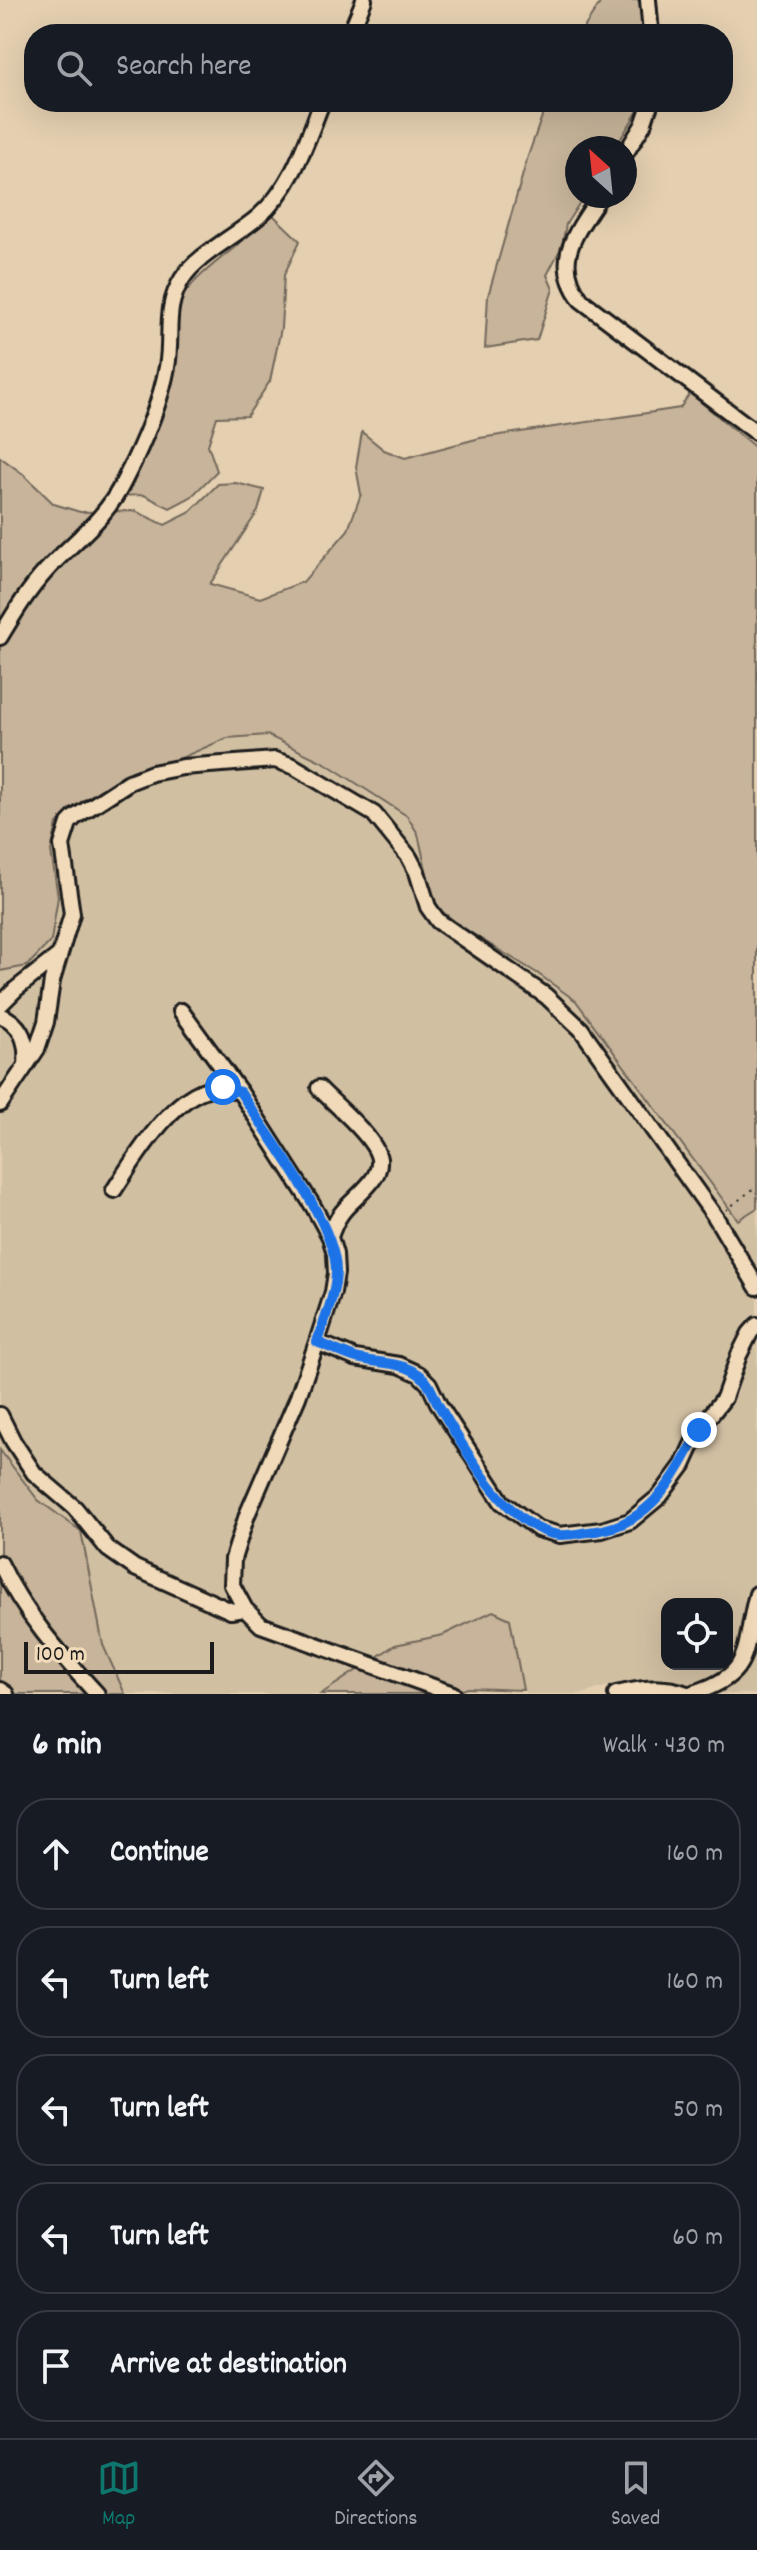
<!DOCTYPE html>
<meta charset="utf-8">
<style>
body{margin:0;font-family:Dekko,sans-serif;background:#20242c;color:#f1f3f6}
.controls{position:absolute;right:24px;bottom:24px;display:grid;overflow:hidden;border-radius:16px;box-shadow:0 8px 32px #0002}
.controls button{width:72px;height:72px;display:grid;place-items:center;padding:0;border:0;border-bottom:2px solid #363941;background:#171b24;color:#f1f3f6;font:40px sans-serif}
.compass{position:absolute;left:565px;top:136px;width:72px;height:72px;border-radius:50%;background:#171b24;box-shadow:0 8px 32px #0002;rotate:333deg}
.scale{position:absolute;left:24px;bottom:20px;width:190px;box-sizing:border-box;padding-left:8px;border:4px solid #1c1c1c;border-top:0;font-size:22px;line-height:28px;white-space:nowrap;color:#1c1c1c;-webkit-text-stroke:6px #f1dab9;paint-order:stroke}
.stop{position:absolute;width:24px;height:24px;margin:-18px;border:6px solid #1a73e8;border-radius:50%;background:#fff}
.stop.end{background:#1a73e8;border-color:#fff;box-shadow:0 2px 8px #0008}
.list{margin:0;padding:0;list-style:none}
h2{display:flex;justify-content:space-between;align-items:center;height:104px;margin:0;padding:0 32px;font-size:34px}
h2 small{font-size:26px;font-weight:400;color:#9ea1a6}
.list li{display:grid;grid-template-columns:52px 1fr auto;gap:24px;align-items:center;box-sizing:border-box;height:112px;margin:0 16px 16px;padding:0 16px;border:2px solid #363941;border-radius:32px}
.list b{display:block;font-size:30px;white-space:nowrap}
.list em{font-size:26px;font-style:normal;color:#9ea1a6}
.icon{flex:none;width:44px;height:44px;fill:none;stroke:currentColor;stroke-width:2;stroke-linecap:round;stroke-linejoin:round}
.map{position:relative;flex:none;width:757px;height:1694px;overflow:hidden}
.search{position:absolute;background:#171b24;box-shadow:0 8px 32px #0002;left:24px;right:24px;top:24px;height:88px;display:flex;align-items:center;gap:20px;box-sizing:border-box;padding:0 28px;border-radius:32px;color:#9ea1a6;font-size:30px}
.sheet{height:744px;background:#171b24}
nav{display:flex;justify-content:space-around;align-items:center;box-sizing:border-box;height:112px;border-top:2px solid #363941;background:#171b24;font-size:22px;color:#9ea1a6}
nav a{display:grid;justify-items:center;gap:4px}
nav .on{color:#0f766e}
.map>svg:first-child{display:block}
.built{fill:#d1bfa2;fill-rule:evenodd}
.green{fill:#c7b49a;stroke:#72685b;stroke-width:2}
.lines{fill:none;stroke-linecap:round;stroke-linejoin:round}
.minor-casing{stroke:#1c1c1c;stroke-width:20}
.path{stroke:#1c1c1c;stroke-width:2;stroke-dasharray:2 6;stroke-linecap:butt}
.minor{stroke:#f1dab9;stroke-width:14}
.route{stroke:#1a73e8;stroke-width:10}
</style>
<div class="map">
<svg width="757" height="1694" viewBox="0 0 757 1694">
<rect width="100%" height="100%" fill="#e4cfb0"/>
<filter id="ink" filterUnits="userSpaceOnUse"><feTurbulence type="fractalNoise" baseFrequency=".0125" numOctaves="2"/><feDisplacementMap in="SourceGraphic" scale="16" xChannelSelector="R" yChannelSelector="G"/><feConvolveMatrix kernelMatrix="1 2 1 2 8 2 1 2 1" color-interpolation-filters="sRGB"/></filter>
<g filter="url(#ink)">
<!-- built -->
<path class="built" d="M267,735L325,763L407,816L418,834L430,887L576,1001L738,1220L757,1208V1694H700L669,1677L621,1682L582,1694H528L523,1690L514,1640L463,1626L443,1635L395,1645L321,1694H125L103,1645L81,1531L38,1500L0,1450V971L27,966L58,897L51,851L57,824L84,800L227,738ZM667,1604H727V1664H667Z"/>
<!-- green -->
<path class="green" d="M602,0H641L645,34H580Z
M547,102H641V106L615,148H577V196H584L566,224L562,246L547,275L553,289L537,340L485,348L488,296L528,156Z
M272,214L300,241L284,275L281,328L270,381L247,416L217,417L208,445L217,471L191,497L170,508L144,495L118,496L134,470L177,304C200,267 243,246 272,214Z
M690,393L757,449V1208L738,1220L576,1001L537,973L463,928L438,908L430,887L418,834L407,816L325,763L267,735L227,738L84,800L57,824L51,851L58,897L51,941L27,966L0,971V457L23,474L54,504L80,512L135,511L165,525L189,513L218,484L236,483L264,490L258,511L210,584L260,598L303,582L348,530L361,494L356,467L362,432L384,450L405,458L480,438L680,408Z
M0,1450L38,1500L81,1531L103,1645L125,1694H0Z
M493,1611L510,1619L523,1690L468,1688L451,1694H321L395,1645L443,1635Z"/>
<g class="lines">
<defs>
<path id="minor" d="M648,0L651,34
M350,34L364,0
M625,154L643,125L651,102
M600,196C577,232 551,260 581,300L757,433
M0,637C14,614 27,592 45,572C74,540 104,522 124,481C142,446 160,406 167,367C173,334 163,310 182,279C197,255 236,236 258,217C292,188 306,143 322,102
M0,1005L16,989L58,956
M181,1011L240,1092L313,1206L330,1237L335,1254L336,1273L333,1292L317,1342L298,1397L247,1515L233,1559L232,1585L245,1609L261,1625L453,1694
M0,1015C22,1024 28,1042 26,1065
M319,1088C334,1104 376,1138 379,1159C380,1168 376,1176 371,1182C352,1205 340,1206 330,1237
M0,1104L37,1049L46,1022L52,981L72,914L62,845L69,823L75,817L129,782L152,773L183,767L275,760L293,766L374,814L409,857L417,872L428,907L438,921L546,996L581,1029L716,1218L757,1287
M114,1190C135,1158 177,1086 221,1087C227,1087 234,1090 239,1092
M317,1342L355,1358L399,1365L419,1374L429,1384L439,1405L502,1502L538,1529L560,1535L602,1530L630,1521L660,1496L683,1465L699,1430L724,1398L739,1355L750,1333L757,1325
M0,1415L13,1441L34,1473L75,1508L108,1549L135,1568L231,1611L245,1609
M0,1563C24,1614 59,1653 97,1694
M0,1690L6,1694
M616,1694C641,1688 663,1685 687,1694
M690,1694C756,1675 742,1649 757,1594"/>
</defs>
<!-- minor casing -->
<use href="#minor" class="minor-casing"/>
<!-- path -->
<path class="path" d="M726,1210L757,1186"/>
<!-- minor -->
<use href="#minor" class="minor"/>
</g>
</g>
<g class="lines" filter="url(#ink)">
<!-- route -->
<path class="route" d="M223,1087L240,1092C267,1134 336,1223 336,1271C336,1294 324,1320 317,1342C330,1347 343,1354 356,1358C378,1364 401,1361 420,1375C430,1383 433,1395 439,1406C463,1446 508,1530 559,1535C571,1536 584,1532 596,1531C650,1524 678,1475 699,1430"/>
</g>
</svg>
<div class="controls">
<button><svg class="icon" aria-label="locate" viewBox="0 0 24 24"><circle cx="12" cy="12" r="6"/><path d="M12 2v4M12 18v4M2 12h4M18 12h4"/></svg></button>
</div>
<svg class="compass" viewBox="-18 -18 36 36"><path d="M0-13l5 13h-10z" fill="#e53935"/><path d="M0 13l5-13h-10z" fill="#9ea1a6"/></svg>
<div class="scale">100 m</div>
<div class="stop" style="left:223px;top:1087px"></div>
<div class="stop end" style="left:699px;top:1430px"></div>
<div class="search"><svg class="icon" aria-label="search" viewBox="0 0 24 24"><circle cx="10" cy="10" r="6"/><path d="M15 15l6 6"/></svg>Search here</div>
</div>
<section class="sheet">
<h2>6 min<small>Walk · 430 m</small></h2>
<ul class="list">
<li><svg class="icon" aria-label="ahead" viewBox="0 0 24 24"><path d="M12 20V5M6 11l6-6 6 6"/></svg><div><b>Continue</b></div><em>160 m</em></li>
<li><svg class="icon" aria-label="left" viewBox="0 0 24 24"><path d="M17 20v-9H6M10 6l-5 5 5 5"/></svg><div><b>Turn left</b></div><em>160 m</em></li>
<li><svg class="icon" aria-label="left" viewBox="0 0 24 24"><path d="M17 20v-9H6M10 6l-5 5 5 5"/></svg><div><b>Turn left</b></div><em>50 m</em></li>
<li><svg class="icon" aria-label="left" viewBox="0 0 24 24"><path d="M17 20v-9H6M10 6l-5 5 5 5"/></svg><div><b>Turn left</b></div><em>60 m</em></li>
<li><svg class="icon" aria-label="arrive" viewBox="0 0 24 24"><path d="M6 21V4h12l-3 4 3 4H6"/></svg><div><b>Arrive at destination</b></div></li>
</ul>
</section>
<nav>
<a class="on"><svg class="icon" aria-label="map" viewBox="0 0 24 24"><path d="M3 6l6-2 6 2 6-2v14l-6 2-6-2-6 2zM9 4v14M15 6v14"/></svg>Map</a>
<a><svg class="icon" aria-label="directions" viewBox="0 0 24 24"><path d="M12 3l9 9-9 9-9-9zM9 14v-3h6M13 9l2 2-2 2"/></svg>Directions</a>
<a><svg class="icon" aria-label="saved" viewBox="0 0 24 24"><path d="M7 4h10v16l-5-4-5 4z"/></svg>Saved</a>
</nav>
